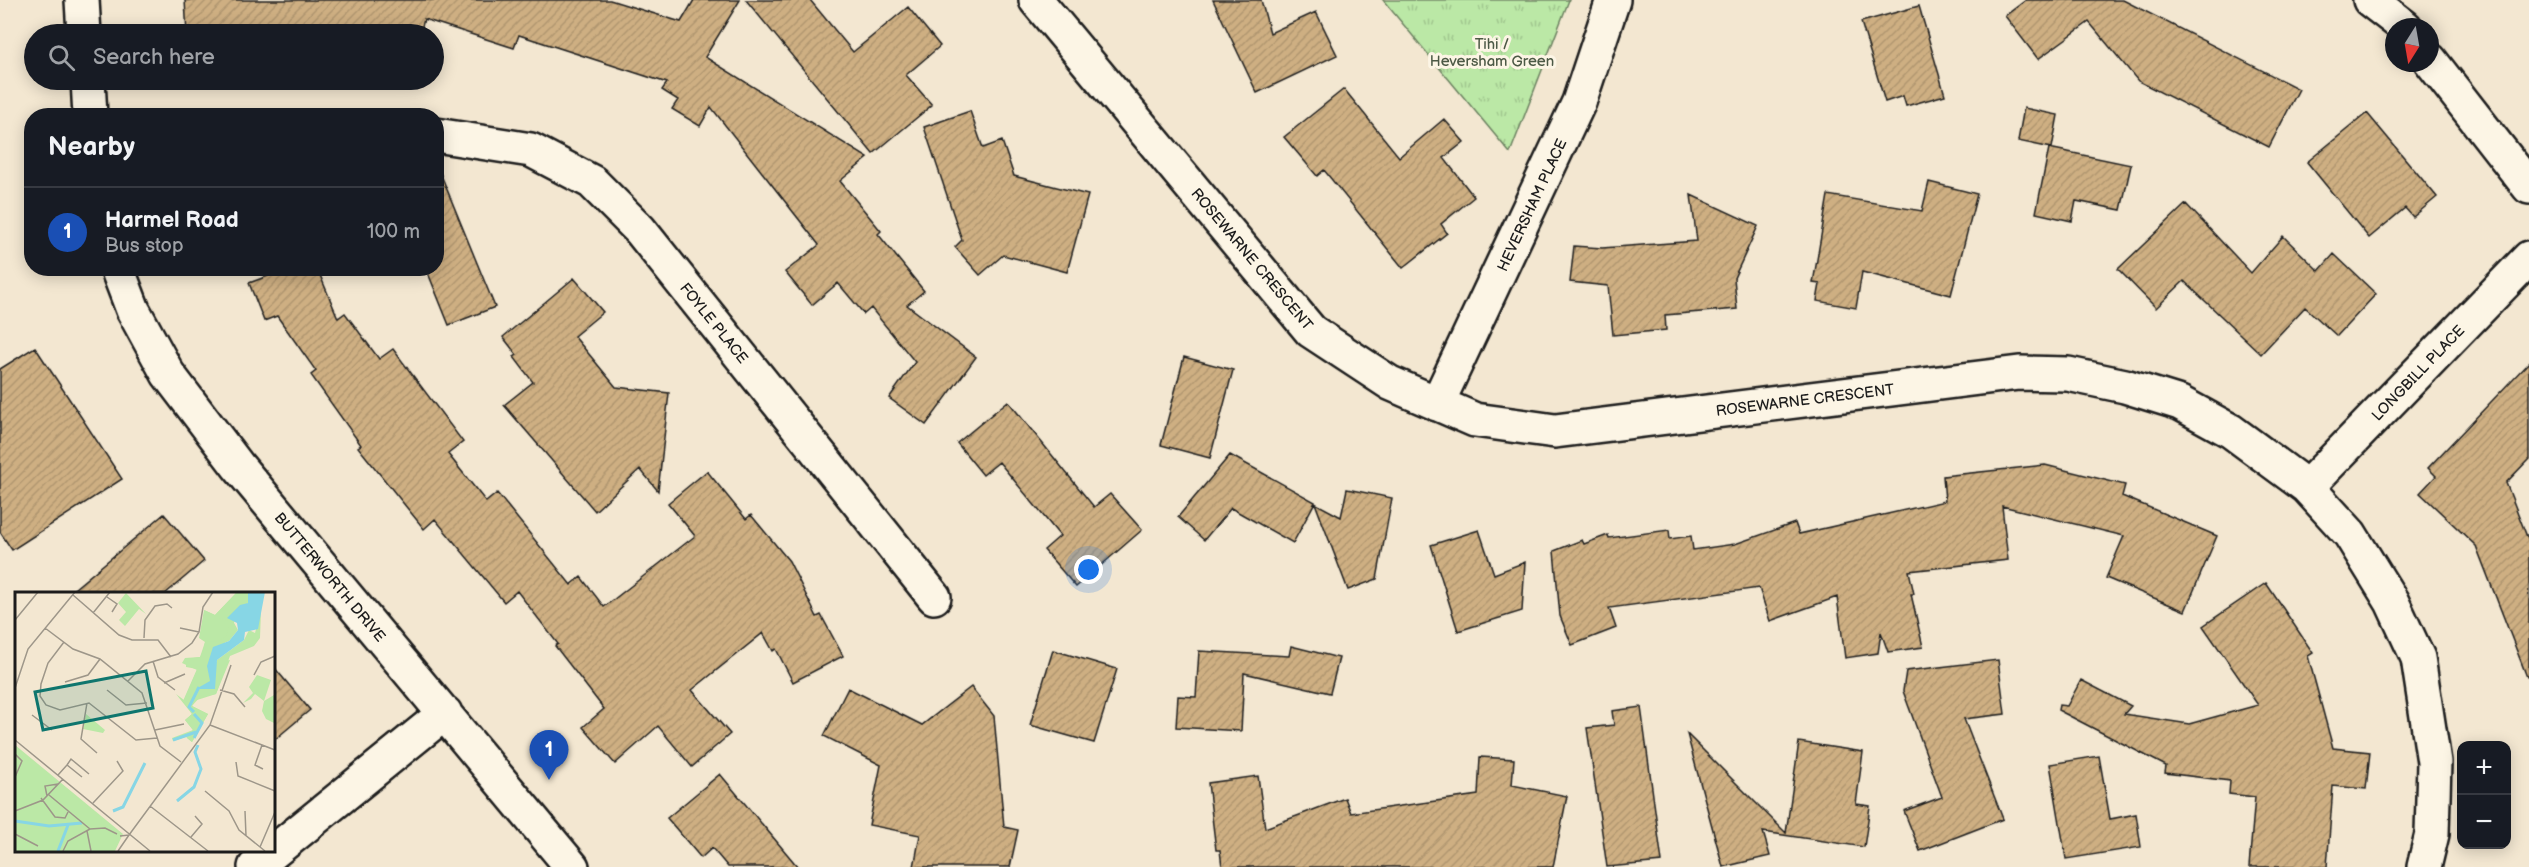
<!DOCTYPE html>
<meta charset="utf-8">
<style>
body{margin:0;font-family:"Balsamiq Sans",sans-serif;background:#242831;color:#f1f3f6}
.controls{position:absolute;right:18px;bottom:18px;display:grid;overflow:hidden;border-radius:12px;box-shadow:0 3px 15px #0003}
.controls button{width:54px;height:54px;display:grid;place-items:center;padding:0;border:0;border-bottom:2px solid #363941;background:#171b24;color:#f1f3f6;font:30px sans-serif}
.compass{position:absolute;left:2385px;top:18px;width:54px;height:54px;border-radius:50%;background:#171b24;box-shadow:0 3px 15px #0003;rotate:191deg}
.you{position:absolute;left:1089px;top:570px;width:21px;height:21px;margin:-15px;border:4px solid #fff;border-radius:50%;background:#1a73e8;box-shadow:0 0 0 9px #1a73e833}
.badge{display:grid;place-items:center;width:39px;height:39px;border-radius:50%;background:#2563eb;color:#fff;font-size:20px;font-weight:700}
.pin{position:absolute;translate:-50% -50px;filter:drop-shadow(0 2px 3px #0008)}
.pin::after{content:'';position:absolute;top:32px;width:21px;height:18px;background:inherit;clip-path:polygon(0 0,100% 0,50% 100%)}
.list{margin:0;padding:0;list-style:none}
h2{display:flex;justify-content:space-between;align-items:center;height:78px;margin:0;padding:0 24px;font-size:26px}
h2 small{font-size:20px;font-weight:400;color:#9ea1a6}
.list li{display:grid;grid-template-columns:39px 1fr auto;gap:18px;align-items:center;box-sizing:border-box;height:90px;padding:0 24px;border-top:2px solid #363941}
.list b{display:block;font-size:22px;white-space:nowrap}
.list p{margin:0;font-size:20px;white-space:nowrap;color:#9ea1a6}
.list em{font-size:20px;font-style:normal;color:#9ea1a6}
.icon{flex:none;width:33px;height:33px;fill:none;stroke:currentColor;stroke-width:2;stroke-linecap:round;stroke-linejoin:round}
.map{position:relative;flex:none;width:2529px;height:867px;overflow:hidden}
.search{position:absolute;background:#171b24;box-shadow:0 3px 15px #0003;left:24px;top:24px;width:420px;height:66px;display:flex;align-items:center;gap:15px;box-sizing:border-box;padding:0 21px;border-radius:33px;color:#9ea1a6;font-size:22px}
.panel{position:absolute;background:#171b24;box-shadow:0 3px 15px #0003;left:24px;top:108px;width:420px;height:168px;border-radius:24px}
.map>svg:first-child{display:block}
.grass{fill:url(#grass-tufts);stroke:#6c8261;stroke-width:1.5}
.building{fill:url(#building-hatch);stroke:#1c1c1c;stroke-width:1.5}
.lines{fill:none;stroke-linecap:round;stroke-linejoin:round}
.minor-casing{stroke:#1c1c1c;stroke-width:38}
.minor{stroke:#fcf5e5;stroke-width:33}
.labels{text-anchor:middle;stroke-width:6;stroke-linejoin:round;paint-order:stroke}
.park-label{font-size:15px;fill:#4c5945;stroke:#fcf5e5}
.street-label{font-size:15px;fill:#1c1c1c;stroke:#fcf5e5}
.inset-river{fill:none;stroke:#87d6e5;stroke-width:3}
.inset-road{fill:none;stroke:#9d9689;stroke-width:1.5}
.view{fill:#0f766e;fill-opacity:0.15;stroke:#0f766e;stroke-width:3}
.inset-edge{fill:none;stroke:#1c1c1c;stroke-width:3}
</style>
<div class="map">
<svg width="2529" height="867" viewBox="0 0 2529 867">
<defs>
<pattern id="grass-tufts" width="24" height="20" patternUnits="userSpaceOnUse" patternTransform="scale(1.5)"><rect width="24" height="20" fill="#bbe8a6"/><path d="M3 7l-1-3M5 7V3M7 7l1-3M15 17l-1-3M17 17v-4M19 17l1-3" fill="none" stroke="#a0c68e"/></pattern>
<pattern id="building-hatch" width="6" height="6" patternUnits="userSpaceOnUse" patternTransform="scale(1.5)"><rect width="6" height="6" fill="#ceaf82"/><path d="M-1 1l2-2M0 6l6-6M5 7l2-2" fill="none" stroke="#b09670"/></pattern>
</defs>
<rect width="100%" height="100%" fill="#f3e7d1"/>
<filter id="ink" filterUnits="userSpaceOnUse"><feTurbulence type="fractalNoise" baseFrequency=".0167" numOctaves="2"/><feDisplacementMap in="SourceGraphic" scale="12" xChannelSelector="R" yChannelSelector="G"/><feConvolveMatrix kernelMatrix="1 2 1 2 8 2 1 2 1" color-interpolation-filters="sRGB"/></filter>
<g filter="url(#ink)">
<!-- grass -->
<path class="grass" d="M1383,0H1569L1510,153Z"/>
<!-- building -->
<path class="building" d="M185,0H610L681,22L694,0H740L705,57L868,158L840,181L881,231L878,234L924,291L907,305L976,357L926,425L889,398L915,362L871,308L864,314L838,283L812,305L785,272L819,245L711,107L700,126L672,109L678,100L662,90L667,83L519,35L514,48L424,19L420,34H366L349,30L278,34H187Z
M746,0H810L853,52L908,7L940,46L906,75L932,105L873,154Z
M1213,0H1261L1270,33L1316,12L1337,55L1257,93Z
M2026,0H2123L2299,89L2269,147L2138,81L2089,22L2038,59L2005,16Z
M1919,6L1945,95L1906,106L1903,96L1885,102L1861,22Z
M1344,89L1399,157L1444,119L1464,142L1444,158L1474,197L1441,224L1447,233L1403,268L1324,170L1317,176L1284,137Z
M2024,108L2058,115L2052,148L2018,141Z
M970,111L983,148L1002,141L1014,176L1088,195L1067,272L1003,255L980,275L955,247L962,240L924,127Z
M2367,113L2437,197L2413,217L2405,208L2369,238L2307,162Z
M2049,148L2131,165L2121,210L2076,201L2072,221L2036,213Z
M439,170L495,307L449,325L426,268H436V171Z
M1929,182L1977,194L1951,295L1862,272L1856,308L1817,301L1820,284L1813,283L1828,195L1922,211Z
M1691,195L1758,226L1734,278L1737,309L1665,315L1666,330L1613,335L1608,286L1570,282L1574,246L1602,248L1697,241Z
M2186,204L2251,273L2283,236L2319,271L2334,254L2376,294L2337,336L2305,307L2261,354L2184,281L2156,308L2118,269Z
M265,268H317L338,318L345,313L379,359L393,349L463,442L448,454L486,502L497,493L571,585L581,577L604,607L695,536L668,503L707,471L746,519L751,515L789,561L817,617L821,615L843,656L793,682L776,649L773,651L763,633L692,690L730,734L692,767L658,726L615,764L583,727L604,709L555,646L558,644L517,591L504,602L435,519L424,529L358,447L361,445L311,375L316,371L277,316L264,321L249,283L268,276Z
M574,278L603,312L574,336L616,387L669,393L658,491L640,469L595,511L504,405L533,382L514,357L517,355L503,337Z
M35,347L122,479L12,550L0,532V369Z
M1184,357L1233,370L1210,458L1161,445Z
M2529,362V459L2506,483L2529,542V677H2527L2476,546L2420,493L2436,476L2428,468Z
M1008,401L1094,507L1110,494L1142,530L1076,587L1044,550L1060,536L999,462L983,475L957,443Z
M1230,455L1315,502L1293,543L1231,508L1204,540L1178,517Z
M2045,465L2125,485L2122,496L2217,536L2185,611L2106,578L2124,536L2002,506L2008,560L1909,571L1914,594H1911L1923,647L1888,652L1881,632L1878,653L1845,658L1837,597L1770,621L1759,588L1609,608L1616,628L1572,645L1560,616L1554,551L1582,540L1584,544L1608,535L1609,538L1669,530L1670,539L1691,536L1693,550L1735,544L1795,523L1799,534L1945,501L1943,476Z
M1347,489L1392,498L1377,579L1348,590L1315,503L1341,517Z
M164,514L204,561L165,594H68Z
M1479,530L1494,574L1525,562L1522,611L1458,631L1431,545Z
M2266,583L2313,653L2308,656L2333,748L2370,752L2366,789L2333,786L2327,867H2249L2255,797L2229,794L2230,781L2165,773L2166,766L2058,710L2059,705L2067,706L2081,680L2131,706L2124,714L2189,724L2258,705L2203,626Z
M1291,646L1339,658L1330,693L1244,673L1241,731L1176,727L1178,696L1196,697L1199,651L1289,656Z
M1053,650L1117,669L1094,743L1030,725Z
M1998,660L2005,714L1964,719L2003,819L1920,851L1904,811L1942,797L1903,691L1906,671Z
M273,666L310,710L273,741Z
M971,687L994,716L1004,827L1018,830L1010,867H914L920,835L869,825L881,765L824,736L848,688L922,725Z
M1641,707L1662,862L1607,867L1587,728L1614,725L1612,711Z
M1687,734L1786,833L1799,742L1863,752L1856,804L1870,806L1864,847L1763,832L1770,856L1723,867Z
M2099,756L2110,819L2136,814L2141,847L2066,859L2050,764Z
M1480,757L1514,759L1512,785L1567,796L1553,867H1222L1220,850H1216L1208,783L1258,776L1265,828L1345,798L1351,813L1478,795Z
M720,774L798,867H728L712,848L701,858L667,818Z"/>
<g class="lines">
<defs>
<path id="minor" d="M82,0L84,34
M1036,0L1311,331L1390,383L1475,420L1555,431L2019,373L2068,374L2125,386L2180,403L2231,431L2307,487L2350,534L2392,602L2418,658L2434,762L2432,834L2424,867
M2370,0L2405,27
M2430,60L2529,187
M88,80L90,116
M436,135L531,150L592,182L640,230L934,597
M117,268L133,310L168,374L238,466L572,867
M1437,404L1579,102L1613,0
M2307,487L2529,258
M255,867L445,713"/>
</defs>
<!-- minor casing -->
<use href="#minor" class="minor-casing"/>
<!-- minor -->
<use href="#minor" class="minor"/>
</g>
</g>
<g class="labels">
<!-- park labels -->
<g class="park-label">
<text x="1492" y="49">Tihi /<tspan x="1492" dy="17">Heversham Green</tspan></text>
</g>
<!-- street labels -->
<g class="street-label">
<text transform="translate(1532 205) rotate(-65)" y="5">HEVERSHAM PLACE</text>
<text transform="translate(1252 259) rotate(50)" y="5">ROSEWARNE CRESCENT</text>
<text transform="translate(714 323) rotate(51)" y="5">FOYLE PLACE</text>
<text transform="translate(2418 373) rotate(-46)" y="5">LONGBILL PLACE</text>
<text transform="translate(1805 400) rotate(-7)" y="5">ROSEWARNE CRESCENT</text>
<text transform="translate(330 577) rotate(50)" y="5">BUTTERWORTH DRIVE</text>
</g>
</g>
<!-- overview -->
<g transform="translate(15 592)">
<rect width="260" height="260" fill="#f3e7d1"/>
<path d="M222,0H233L201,70L215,68L201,102L185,105L177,114L193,122L177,150L172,146L178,138L170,128L177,122L161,102L169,108L182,78L167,71L170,66L185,65L188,60L190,50L184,46L189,18L200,23ZM111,1L131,22L124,17L110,34L104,28L111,20L103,11ZM242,83L256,88L249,109L240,102L236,107L228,111L238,101L234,95ZM71,122L90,138L88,141L68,137Z" fill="#bbe8a6"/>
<path d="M222,0H233V11L218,29L223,38L214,49L198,55L192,74L195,89L184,95L192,98L201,94L202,68L229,48L234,38L240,41L246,18L245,46L239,54L215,64L201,102L179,109L177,114L193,122L177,150L171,145L158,149L157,146L178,138L170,128L177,122L168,109L182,77L171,75V67L185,65L190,50L204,49L211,44L214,35V29L191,22L189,18L200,23Z" fill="#bbe8a6"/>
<path d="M0,153L108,242L100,259H0Z" fill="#bbe8a6"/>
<path d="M259,103L260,131H259L251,127L247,119L249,109Z" fill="#bbe8a6"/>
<path d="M233,0H250L243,37L230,40L229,48L202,68L200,97H181L195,89L192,74L198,55L214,49L223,38L222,31L212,26L225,13L233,11Z" fill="#87d6e5"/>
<path class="inset-river" d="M179,120L174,115L184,95M179,122L187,131L179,146M158,148L181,140M162,209L179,195L186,177L180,160L183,153M98,219L108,215L130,171M0,229L34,234L67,231M43,259L53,233"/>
<path class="inset-road" d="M58,3L104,43L117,48H143L156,65M92,5L102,12L97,20M78,21L95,0M0,28L23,0M30,36L58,57L85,67L127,101L145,154L166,170M165,36L184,40M129,46L130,28L140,14L152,12L157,16M49,50L33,71L26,92L25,104L31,113L45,118L74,111L121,148L142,146M138,69L143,85L160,98M239,83L246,70L260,64M113,89L130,72L163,62L177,51L184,40L188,15L198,0M50,90L73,83L85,67M149,91L170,82M0,96L13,57L60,0M92,98L111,113L132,111M205,98L219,102L230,115M72,111L66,147L82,161M17,123L37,138M195,133L260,158M140,138L169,132M0,148L135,259M247,153L240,173L248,177M0,162L7,169L0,185M221,170L223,184L260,199M52,173L56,167L74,182M43,183L52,173L67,185M190,199L214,219L224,238L250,259M34,203L75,237L90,236L102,242M32,204L30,194L43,192M26,206L40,225L50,226L53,220M78,211L108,179L102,169M135,214L193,259M0,219L28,208L48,187M230,219L231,244M72,239L76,259M0,242L23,254M105,244L114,243L195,133L216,73M176,245L187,232L180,224M245,255L260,220M48,259L53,249L75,237M103,259L114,243"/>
<path class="view" d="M131,79L138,116L28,138L20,100Z"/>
<rect width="260" height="260" class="inset-edge"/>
</g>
</svg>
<div class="controls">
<button>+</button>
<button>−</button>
</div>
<svg class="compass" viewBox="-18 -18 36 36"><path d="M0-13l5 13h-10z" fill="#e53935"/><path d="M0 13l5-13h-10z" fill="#9ea1a6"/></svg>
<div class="you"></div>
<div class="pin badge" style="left:549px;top:780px;background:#1a4fb4">1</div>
<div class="search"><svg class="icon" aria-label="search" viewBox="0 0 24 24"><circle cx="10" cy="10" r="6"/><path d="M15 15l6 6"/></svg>Search here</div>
<section class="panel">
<h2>Nearby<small></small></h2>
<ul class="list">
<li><span class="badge" style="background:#1a4fb4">1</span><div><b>Harmel Road</b><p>Bus stop</p></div><em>100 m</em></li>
</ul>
</section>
</div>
